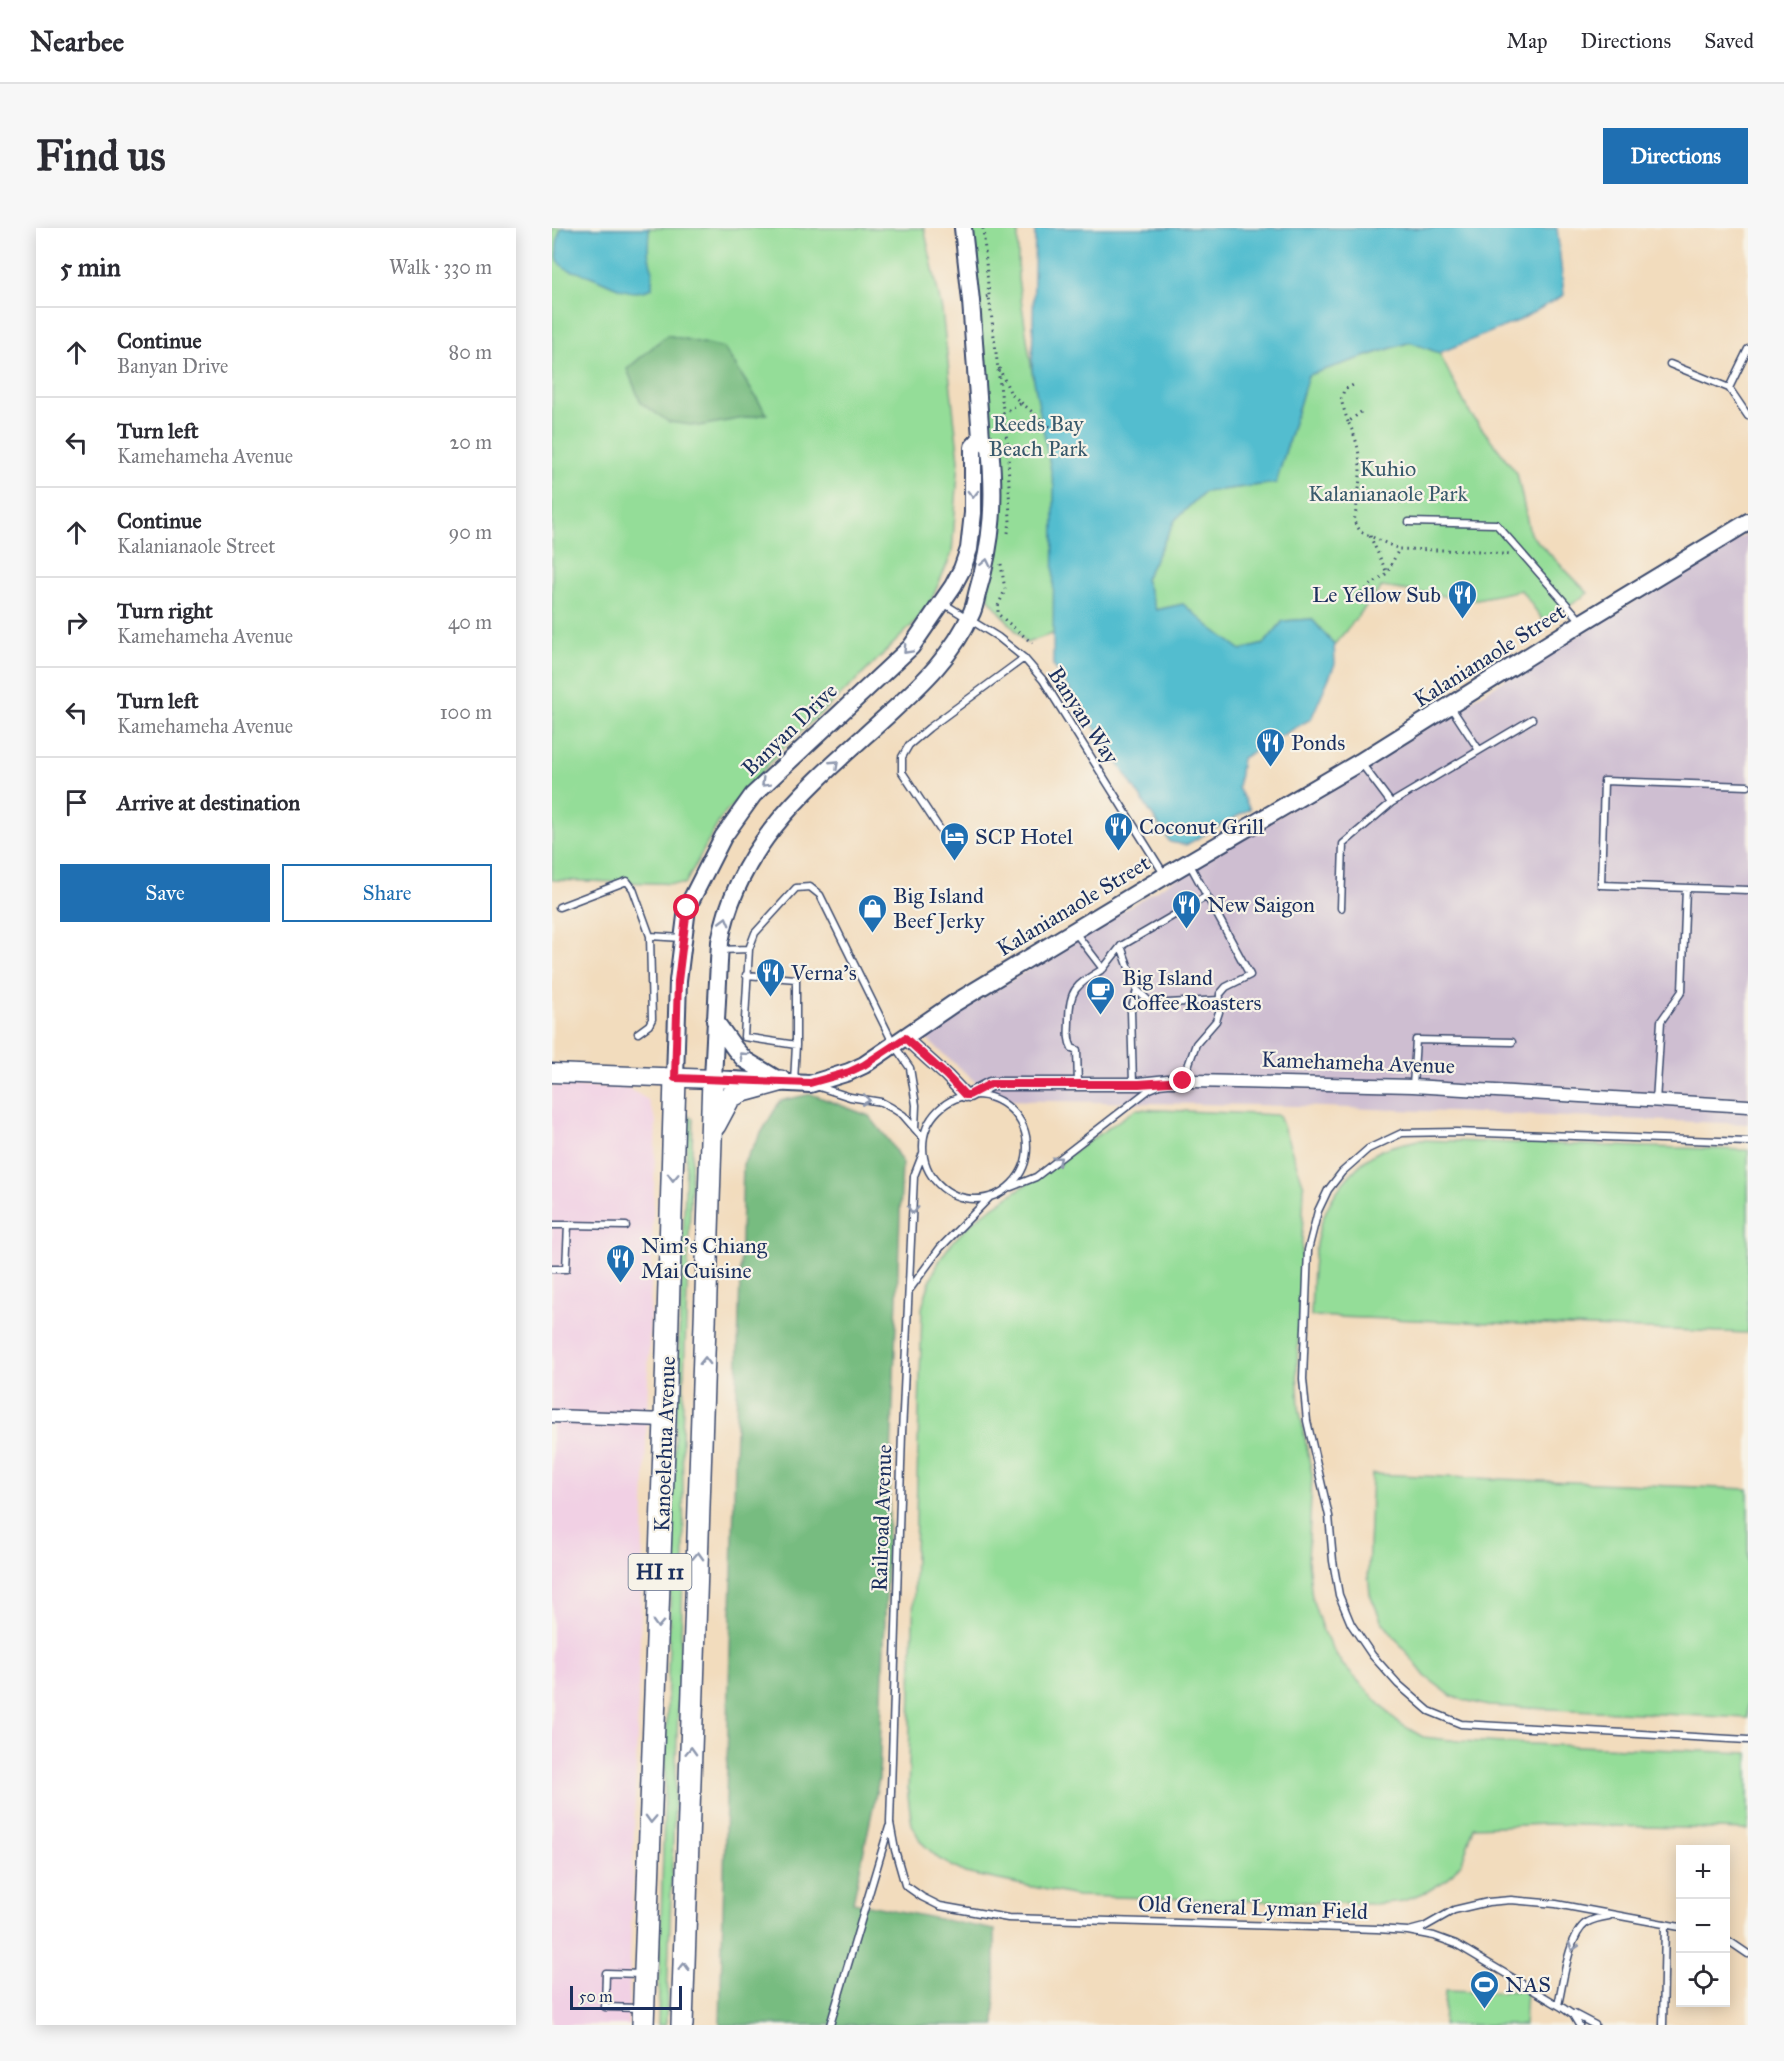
<!DOCTYPE html>
<meta charset="utf-8">
<style>
body{margin:0;font-family:"IM FELL Great Primer",serif;background:#f7f7f7;color:#2b2b33}
.controls{position:absolute;right:18px;bottom:18px;display:grid;overflow:hidden;border-radius:0px;box-shadow:0 3px 15px #0003}
.controls button{width:54px;height:54px;display:grid;place-items:center;padding:0;border:0;border-bottom:2px solid #e1e1e2;background:#fff;color:#2b2b33;font:30px sans-serif}
.scale{position:absolute;left:18px;bottom:15px;width:112px;box-sizing:border-box;padding-left:6px;border:3px solid #1b2f5e;border-top:0;font-size:16px;line-height:21px;white-space:nowrap;color:#1b2f5e;-webkit-text-stroke:4px #f7f3e8;paint-order:stroke}
.stop{position:absolute;width:18px;height:18px;margin:-14px;border:4px solid #e11d48;border-radius:50%;background:#fff}
.stop.end{background:#e11d48;border-color:#fff;box-shadow:0 2px 6px #0008}
.list{margin:0;padding:0;list-style:none}
h2{display:flex;justify-content:space-between;align-items:center;height:78px;margin:0;padding:0 24px;font-size:26px}
h2 small{font-size:20px;font-weight:400;color:#7c7c81}
.list li{display:grid;grid-template-columns:39px 1fr auto;gap:18px;align-items:center;box-sizing:border-box;height:90px;padding:0 24px;border-top:2px solid #e1e1e2}
.list b{display:block;font-size:22px;white-space:nowrap}
.list p{margin:0;font-size:20px;white-space:nowrap;color:#7c7c81}
.list em{font-size:20px;font-style:normal;color:#7c7c81}
.actions{display:flex;gap:12px;padding:18px 24px}
.actions a{flex:1;padding:14px 0;border:2px solid #1f6fb2;border-radius:0px;text-align:center;font-size:21px;color:#1f6fb2}
.actions .main{background:#1f6fb2;color:#fff}
.icon{flex:none;width:33px;height:33px;fill:none;stroke:currentColor;stroke-width:2;stroke-linecap:round;stroke-linejoin:round}
.map{position:relative;flex:none;width:1196px;height:1797px;overflow:hidden;border-radius:0px}
header{display:flex;align-items:center;gap:36px;box-sizing:border-box;height:84px;padding:0 30px;background:#fff;border-bottom:2px solid #e1e1e2}
header strong{font-size:28px}
nav{display:flex;gap:33px;margin-inline-start:auto;font-size:21px}
.intro{display:flex;align-items:center;justify-content:space-between;box-sizing:border-box;height:144px;padding:0 36px}
h1{margin:0;font-size:42px}
.button{padding:15px 27px;border-radius:0px;background:#1f6fb2;color:#fff;font-size:21px;font-weight:700}
main{display:flex;gap:36px;padding:0 36px}
aside{flex:1;background:#fff;border-radius:0px;box-shadow:0 3px 15px #0003}
.map>svg:first-child{display:block}
.built{fill:#f1d0e4}
.industrial{fill:#cebed1}
.green{fill:#94dd98;stroke:#58867b;stroke-width:1.5}
.forest{fill:#77bc80;stroke:#49766f;stroke-width:1.5}
.water{fill:#53bdcf;stroke:#377696;stroke-width:1.5}
.lines{fill:none;stroke-linecap:round;stroke-linejoin:round}
.lane-casing{stroke:#3b496c;stroke-width:9}
.street-casing{stroke:#3b496c;stroke-width:15}
.secondary-casing{stroke:#3b496c;stroke-width:20}
.primary-casing{stroke:#3b496c;stroke-width:21}
.highway-casing{stroke:#3b496c;stroke-width:24}
.path{stroke:#3b496c;stroke-width:3;stroke-dasharray:1.5 4.5;stroke-linecap:butt}
.lane{stroke:#fff;stroke-width:6}
.street{stroke:#fff;stroke-width:12}
.secondary{stroke:#fff;stroke-width:16}
.primary{stroke:#fff;stroke-width:18}
.highway{stroke:#fff;stroke-width:21}
.oneway{stroke:#8d97ae}
.route{stroke:#e11d48;stroke-width:8}
.labels{text-anchor:middle;stroke-width:4.5;stroke-linejoin:round;paint-order:stroke}
.shield{fill:#f7f3e8;stroke:#5d6a87;stroke-width:1.5}
.shield-label{font-size:21px;font-weight:bold;fill:#1b2f5e}
.park-label{font-size:22px;fill:#395a6c;stroke:#f7f3e8}
.poi-label{font-size:22px;fill:#1b2f5e;stroke:#f7f3e8;text-anchor:start}
.street-label{font-size:22px;fill:#1b2f5e;stroke:#f7f3e8}
</style>
<header>
<strong>Nearbee</strong>
<nav><a>Map</a><a>Directions</a><a>Saved</a></nav>
</header>
<div class="intro"><h1>Find us</h1><a class="button">Directions</a></div>
<main>
<aside>
<h2>5 min<small>Walk · 330 m</small></h2>
<ul class="list">
<li><svg class="icon" aria-label="ahead" viewBox="0 0 24 24"><path d="M12 20V5M6 11l6-6 6 6"/></svg><div><b>Continue</b><p>Banyan Drive</p></div><em>80 m</em></li>
<li><svg class="icon" aria-label="left" viewBox="0 0 24 24"><path d="M17 20v-9H6M10 6l-5 5 5 5"/></svg><div><b>Turn left</b><p>Kamehameha Avenue</p></div><em>20 m</em></li>
<li><svg class="icon" aria-label="ahead" viewBox="0 0 24 24"><path d="M12 20V5M6 11l6-6 6 6"/></svg><div><b>Continue</b><p>Kalanianaole Street</p></div><em>90 m</em></li>
<li><svg class="icon" aria-label="right" viewBox="0 0 24 24"><path d="M7 20v-9h11M14 6l5 5-5 5"/></svg><div><b>Turn right</b><p>Kamehameha Avenue</p></div><em>40 m</em></li>
<li><svg class="icon" aria-label="left" viewBox="0 0 24 24"><path d="M17 20v-9H6M10 6l-5 5 5 5"/></svg><div><b>Turn left</b><p>Kamehameha Avenue</p></div><em>100 m</em></li>
<li><svg class="icon" aria-label="arrive" viewBox="0 0 24 24"><path d="M6 21V4h12l-3 4 3 4H6"/></svg><div><b>Arrive at destination</b></div></li>
</ul>
<div class="actions"><a class="main">Save</a><a>Share</a></div>
</aside>
<div class="map">
<svg width="1196" height="1797" viewBox="0 0 1196 1797">
<rect width="100%" height="100%" fill="#f7f3e8"/>
<filter id="ink" filterUnits="userSpaceOnUse"><feTurbulence type="fractalNoise" baseFrequency=".0167" numOctaves="2"/><feDisplacementMap in="SourceGraphic" scale="12" xChannelSelector="R" yChannelSelector="G"/><feConvolveMatrix kernelMatrix="1 2 1 2 8 2 1 2 1" color-interpolation-filters="sRGB"/></filter>
<filter id="wash" filterUnits="userSpaceOnUse"><feTurbulence type="fractalNoise" baseFrequency=".008" numOctaves="4" result="noise"/><feDisplacementMap in="SourceGraphic" scale="24" xChannelSelector="R" yChannelSelector="G"/><feGaussianBlur stdDeviation="1.35" result="paint"/><feColorMatrix in="noise" values="0 0 0 0 0 0 0 0 0 0 0 0 0 0 0 0 0 1.4 0 .05"/><feComposite in="paint" operator="in"/></filter>
<g filter="url(#wash)">
<rect width="100%" height="100%" fill="#f2dcbd"/>
<!-- built -->
<path class="built" d="M0,858L76,860L96,872L104,893L76,1797H0Z"/>
<!-- industrial -->
<path class="industrial" d="M1196,305V896L744,878L444,872L370,807L616,655Z"/>
<!-- green -->
<path class="green" d="M0,0H372L390,82L407,232L400,325L375,382L304,453L234,517L169,590L133,656L0,652Z
M408,0H466V51L481,150L529,175L508,403L474,415L437,371L432,343L439,300Z
M859,114L887,125L917,184L965,245L978,306L1036,365L993,395L969,362L920,372L830,359L782,417L760,391L731,393L712,416L689,422L658,399L631,376L604,382L593,351L623,292L652,264L724,255L756,147Z
M584,881L727,887L752,958L745,1141L747,1179L760,1247L756,1332L760,1370L771,1404L790,1436L845,1494L871,1509L907,1513L1196,1525V1602L995,1596L922,1599L910,1634L896,1651L876,1663L852,1673L822,1676L525,1668L413,1645L387,1631L369,1614L360,1597L356,1568L370,1080C381,1037 392,1019 425,990Z
M136,888L141,891L130,1206L132,1326L114,1797H106L122,1238Z
M866,912L1196,922V1105L759,1088C761,1036 759,989 797,948C806,938 818,927 830,922C841,917 854,915 866,912Z
M820,1246L1196,1261V1490L936,1478L901,1469L873,1448L829,1392L818,1366L816,1345Z
M893,1763L951,1765V1763H974L972,1797H891Z"/>
<!-- forest -->
<path class="forest" d="M115,107L172,120L215,186L147,198L117,194L89,175L75,141Z
M259,866L317,888L338,914L350,934L327,1551L301,1674L443,1702V1797H168L191,936L228,873Z"/>
<!-- water -->
<path class="water" d="M10,0H97L96,24L100,42V60C77,71 58,55 38,48C20,41 2,44 5,18C6,11 6,5 10,0Z
M483,0H1005L1012,67L966,93L887,125L858,114L756,147L724,255L652,264L623,292L593,351L604,382L631,376L658,399L689,422L712,416L731,393L760,391L782,417L783,436L759,491L690,530L686,560L698,581L634,617L618,614L501,437L502,259L480,142Z"/>
</g>
<g filter="url(#ink)">
<g class="lines">
<defs>
<path id="lane" d="M1118,136L1177,160L1196,188
M1177,160L1196,121
M857,294L944,296L1030,394
M391,375L446,409L472,430L491,452L612,646
M898,478L927,522
M809,535L839,575
M1196,558L1052,553L1049,657L1196,662
M389,603L350,544V529L357,517L377,500L472,430
M655,668L569,718L585,762L600,776L667,772
M7,679L75,653L81,661L98,708L130,710
M789,680L791,616L839,575L980,491
M522,703L551,741C525,757 517,760 517,792C517,802 515,811 520,820L525,822L526,856
M197,721L203,705L244,660L258,659L268,667L342,817L358,840L364,877L363,901
M168,722L197,721L192,809L244,817V751L194,747
M551,741L569,718
M86,805L97,797L100,791L98,708
M631,852L644,816L664,793L667,784L668,766L674,759L698,747L637,635
M242,854L244,817
M581,856L579,783L585,762
M264,858L298,869L329,874L340,880L351,887L371,910
M861,858L864,812L960,814
M371 919a52 52 0 1 1 104 0a52 52 0 1 1-104 0Z
M1104,874L1109,793L1130,763L1134,660
M1196,914L904,904L850,905L816,921L790,944L776,962L766,983L756,1022L751,1151L755,1193L777,1288L781,1333L787,1367L799,1396L820,1427L846,1456L877,1483L909,1496L1196,1512
M371,925L362,948L350,1205L338,1595L343,1622L353,1657L370,1669L388,1678L456,1690L825,1701L856,1703L882,1708L904,1716L1011,1780L1021,1787L1027,1797
M459,959L484,949L598,861L605,858
M0,997H16L14,1041H0
M16,997L74,998
M358,1061L388,1020L438,969
M857,1703L872,1699L902,1682L936,1674L959,1672L1004,1676L1128,1699
M1174,1711L1196,1726
M1006,1777C1011,1756 1016,1708 1034,1695C1041,1691 1050,1689 1057,1688
M87,1780L53,1779L54,1745L90,1746
M1022,1786L1043,1797
M278,1797L337,1599
M1111,1797L1113,1696"/>
<path id="street" d="M353,810L395,848L413,867
M417,867L438,856H587L616,853H642L861,858L1196,878
M0,1188L113,1192"/>
<path id="secondary" d="M411,0L419,73L429,210L438,219C443,270 441,312 426,362C424,369 423,377 420,384C402,426 370,456 337,486C265,552 186,612 168,714L161,851L258,856L297,844L312,837L401,776L613,648L808,534L1031,394L1196,294
M163,793L183,821L193,832L228,853
M123,850L126,753L135,680L171,609L201,567L359,419L401,358L410,341L417,321L421,285V219L429,210"/>
<path id="primary" d="M0,845L161,851"/>
<path id="highway" d="M163,897L178,869L188,864L228,853
M91,1797L113,1192L123,850
M130,1797L161,851"/>
</defs>
<!-- lane casing -->
<use href="#lane" class="lane-casing"/>
<!-- street casing -->
<use href="#street" class="street-casing"/>
<!-- secondary casing -->
<use href="#secondary" class="secondary-casing"/>
<!-- primary casing -->
<use href="#primary" class="primary-casing"/>
<!-- highway casing -->
<use href="#highway" class="highway-casing"/>
<!-- path -->
<path class="path" d="M431,0L437,68
M434,69L437,68L456,222L458,295L455,309
M447,140L459,166L503,203
M809,184L796,194C814,226 808,259 802,294L809,304L847,321
M451,185L470,175
M796,194L789,172L792,162L803,156
M818,308L835,345
M449,336L453,362L446,378V386L480,415
M809,365L835,345L847,321L926,323L958,327"/>
<!-- lane -->
<use href="#lane" class="lane"/>
<!-- street -->
<use href="#street" class="street"/>
<!-- secondary -->
<use href="#secondary" class="secondary"/>
<!-- primary -->
<use href="#primary" class="primary"/>
<!-- highway -->
<use href="#highway" class="highway"/>
</g>
<!-- one-way arrows -->
<defs><path id="oneway-chevron" d="M-2-3.5L2.5 0L-2 3.5" fill="none" stroke-width="1.6" stroke-linecap="round" stroke-linejoin="round" transform="scale(1.5)"/></defs>
<g class="oneway">
<use href="#oneway-chevron" transform="translate(421 266) rotate(90)"/>
<use href="#oneway-chevron" transform="translate(434 335) rotate(-78)"/>
<use href="#oneway-chevron" transform="translate(355 422) rotate(133)"/>
<use href="#oneway-chevron" transform="translate(283 536) rotate(-43)"/>
<use href="#oneway-chevron" transform="translate(213 555) rotate(135)"/>
<use href="#oneway-chevron" transform="translate(173 693) rotate(-75)"/>
<use href="#oneway-chevron" transform="translate(191 828) rotate(-138)"/>
<use href="#oneway-chevron" transform="translate(314 872) rotate(10)"/>
<use href="#oneway-chevron" transform="translate(506 932) rotate(-38)"/>
<use href="#oneway-chevron" transform="translate(121 949) rotate(92)"/>
<use href="#oneway-chevron" transform="translate(361 982) rotate(92)"/>
<use href="#oneway-chevron" transform="translate(153 1133) rotate(-89)"/>
<use href="#oneway-chevron" transform="translate(146 1328) rotate(-88)"/>
<use href="#oneway-chevron" transform="translate(106 1396) rotate(92)"/>
<use href="#oneway-chevron" transform="translate(139 1523) rotate(-88)"/>
<use href="#oneway-chevron" transform="translate(99 1591) rotate(92)"/>
<use href="#oneway-chevron" transform="translate(1021 1719) rotate(108)"/>
<use href="#oneway-chevron" transform="translate(132 1739) rotate(-88)"/>
</g>
</g>
<g class="lines" filter="url(#ink)">
<!-- route -->
<path class="route" d="M135,680L126,753L123,850L258,855L297,844L312,837L353,810L395,848L413,867H417L438,856H587L631,853"/>
</g>
<!-- icons -->
<defs>
<symbol id="restaurant-pin" viewBox="-11 -11 22 30"><path d="M0 17L-7.5 6A9.5 9.5 0 1 1 7.5 6Z" fill="#1f6fb2" stroke="#f7f3e8"/><path d="M-5-6h1v4h1v-4h1v4h1v-4h1v5L-1.5 .5V6h-2V.5L-5-1ZM5-6V6H3V1.5H1.5Q1.5-4 5-6Z" fill="#fff"/></symbol>
<symbol id="hotel-pin" viewBox="-11 -11 22 30"><path d="M0 17L-7.5 6A9.5 9.5 0 1 1 7.5 6Z" fill="#1f6fb2" stroke="#f7f3e8"/><path d="M-6-4.5h1.5V1H6V5H4.5V3h-9V5H-6ZM-4 0a1.8 1.8 0 1 1 3.6 0ZM.5 0V-2.5h3Q6-2.5 6 0Z" fill="#fff"/></symbol>
<symbol id="shop-pin" viewBox="-11 -11 22 30"><path d="M0 17L-7.5 6A9.5 9.5 0 1 1 7.5 6Z" fill="#1f6fb2" stroke="#f7f3e8"/><path d="M-5-2.5h2.3a2.7 3.5 0 0 1 5.4 0H5L5.5 6h-11ZM-1.5-2.5h3a1.5 2.3 0 0 0-3 0Z" fill="#fff"/></symbol>
<symbol id="cafe-pin" viewBox="-11 -11 22 30"><path d="M0 17L-7.5 6A9.5 9.5 0 1 1 7.5 6Z" fill="#1f6fb2" stroke="#f7f3e8"/><path d="M-5.5-4.5H6V0H3Q3 3.5 0 3.5H-2.5Q-5.5 3.5-5.5 0ZM3-3.2v2h1.7v-2ZM-6 4.5H4V6H-6Z" fill="#fff"/></symbol>
<symbol id="stadium-pin" viewBox="-11 -11 22 30"><path d="M0 17L-7.5 6A9.5 9.5 0 1 1 7.5 6Z" fill="#1f6fb2" stroke="#f7f3e8"/><path d="M0-5a6.5 5 0 1 0 0 10a6.5 5 0 1 0 0-10ZM-3.5-1.8h7v3.6h-7Z" fill="#fff"/></symbol>
</defs>
<g fill-rule="evenodd">
<use href="#restaurant-pin" x="894" y="350" width="33" height="45"/>
<use href="#restaurant-pin" x="702" y="498" width="33" height="45"/>
<use href="#restaurant-pin" x="550" y="582" width="33" height="45"/>
<use href="#hotel-pin" x="386" y="592" width="33" height="45"/>
<use href="#restaurant-pin" x="618" y="660" width="33" height="45"/>
<use href="#shop-pin" x="304" y="664" width="33" height="45"/>
<use href="#restaurant-pin" x="202" y="728" width="33" height="45"/>
<use href="#cafe-pin" x="532" y="746" width="33" height="45"/>
<use href="#restaurant-pin" x="52" y="1014" width="33" height="45"/>
<use href="#stadium-pin" x="916" y="1740" width="33" height="45"/>
</g>
<g class="labels">
<!-- shield labels -->
<rect class="shield" x="76.5" y="1326" width="63" height="36" rx="4.5"/>
<g class="shield-label">
<text x="108" y="1351">HI 11</text>
</g>
<!-- park labels -->
<g class="park-label">
<text x="486" y="203">Reeds Bay<tspan x="486" dy="25">Beach Park</tspan></text>
<text x="836" y="248">Kuhio<tspan x="836" dy="25">Kalanianaole Park</tspan></text>
</g>
<!-- poi labels -->
<g class="poi-label">
<text x="889" y="374" text-anchor="end">Le Yellow Sub</text>
<text x="739" y="522">Ponds</text>
<text x="587" y="606">Coconut Grill</text>
<text x="423" y="616">SCP Hotel</text>
<text x="341" y="675">Big Island<tspan x="341" dy="25">Beef Jerky</tspan></text>
<text x="655" y="684">New Saigon</text>
<text x="239" y="752">Verna's</text>
<text x="570" y="757">Big Island<tspan x="570" dy="25">Coffee Roasters</tspan></text>
<text x="89" y="1025">Nim's Chiang<tspan x="89" dy="25">Mai Cuisine</tspan></text>
<text x="953" y="1764">NAS</text>
</g>
<!-- street labels -->
<g class="street-label">
<text transform="translate(937 427) rotate(-32)" y="8">Kalanianaole Street</text>
<text transform="translate(532 487) rotate(57)" y="8">Banyan Way</text>
<text transform="translate(237 501) rotate(-44)" y="8">Banyan Drive</text>
<text transform="translate(521 677) rotate(-31)" y="8">Kalanianaole Street</text>
<text transform="translate(806 834) rotate(2)" y="8">Kamehameha Avenue</text>
<text transform="translate(112 1216) rotate(-88)" y="8">Kanoelehua Avenue</text>
<text transform="translate(329 1290) rotate(-88)" y="8">Railroad Avenue</text>
<text transform="translate(701 1679) rotate(2)" y="8">Old General Lyman Field</text>
</g>
</g>
</svg>
<div class="controls">
<button>+</button>
<button>−</button>
<button><svg class="icon" aria-label="locate" viewBox="0 0 24 24"><circle cx="12" cy="12" r="6"/><path d="M12 2v4M12 18v4M2 12h4M18 12h4"/></svg></button>
</div>
<div class="scale">50 m</div>
<div class="stop" style="left:135px;top:680px"></div>
<div class="stop end" style="left:631px;top:853px"></div>
</div>
</main>
